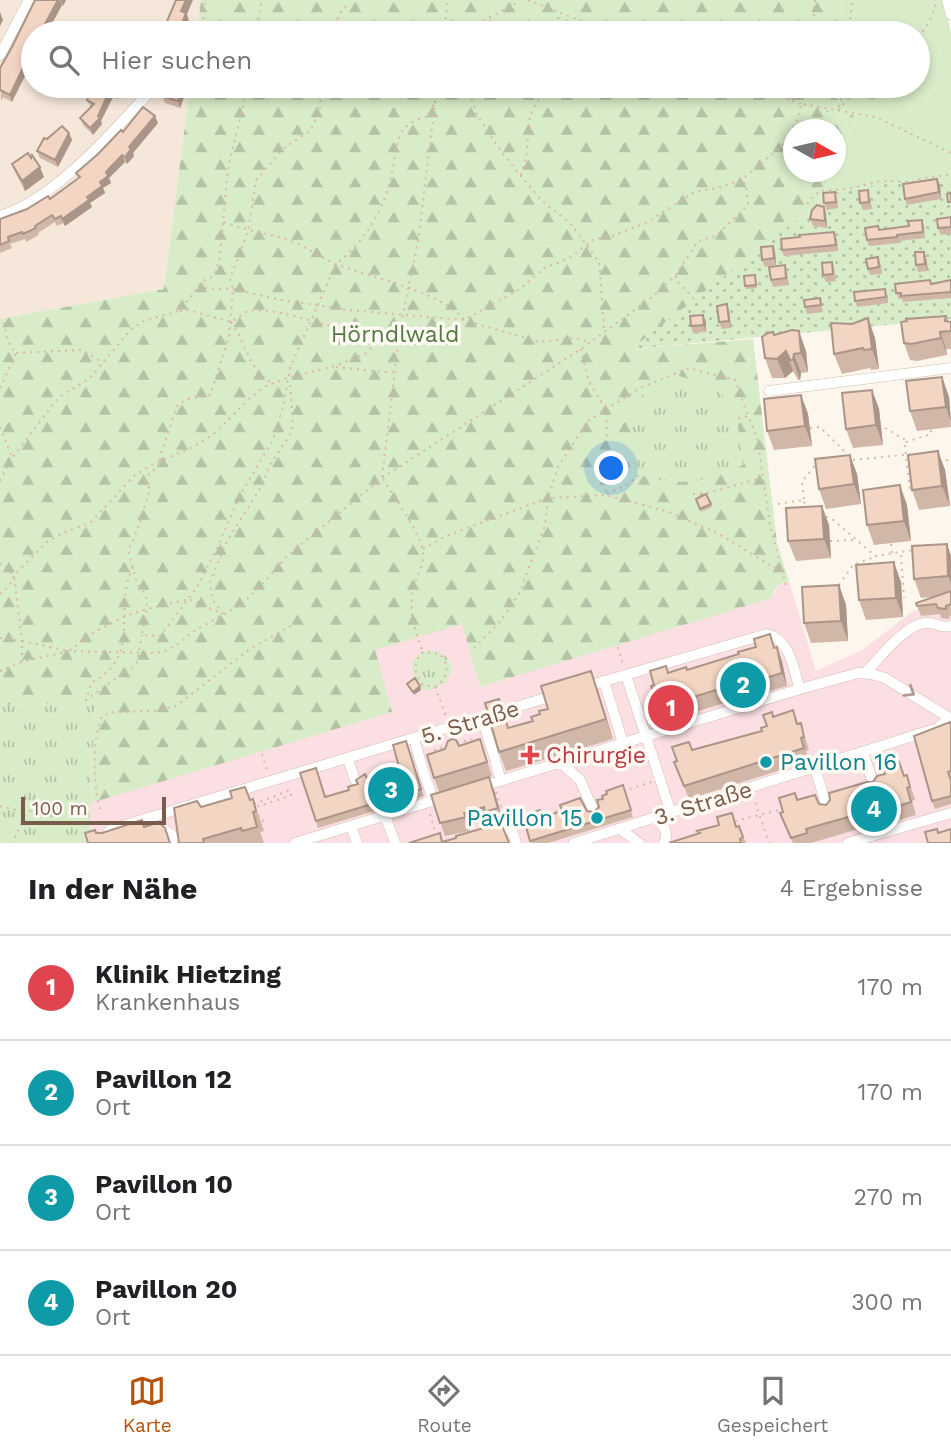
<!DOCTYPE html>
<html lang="de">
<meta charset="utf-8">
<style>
body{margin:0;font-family:"Work Sans",sans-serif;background:#f6f6f6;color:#202124}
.compass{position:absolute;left:783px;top:119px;width:63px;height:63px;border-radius:50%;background:#fff;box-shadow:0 4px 10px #0003;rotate:98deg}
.scale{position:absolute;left:21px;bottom:18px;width:145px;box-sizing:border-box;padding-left:7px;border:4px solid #7a5c4d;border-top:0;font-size:19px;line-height:24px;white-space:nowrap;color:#7a5c4d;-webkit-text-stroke:5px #fffaf3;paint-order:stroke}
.you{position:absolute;left:612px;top:469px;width:24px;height:24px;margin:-18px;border:5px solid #fff;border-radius:50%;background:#1a73e8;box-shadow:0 0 0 10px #1a73e833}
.badge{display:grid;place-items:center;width:46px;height:46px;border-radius:50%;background:#b45309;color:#fff;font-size:23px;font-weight:700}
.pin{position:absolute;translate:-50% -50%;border:4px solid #fff;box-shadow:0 2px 7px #0006}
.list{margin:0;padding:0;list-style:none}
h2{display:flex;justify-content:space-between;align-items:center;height:91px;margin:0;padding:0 28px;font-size:30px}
h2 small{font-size:23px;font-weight:400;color:#757577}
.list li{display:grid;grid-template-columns:46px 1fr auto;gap:21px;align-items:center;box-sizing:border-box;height:105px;padding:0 28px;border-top:2px solid #e0e0e0}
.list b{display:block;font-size:26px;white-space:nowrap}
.list p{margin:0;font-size:23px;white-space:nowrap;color:#757577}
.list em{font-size:23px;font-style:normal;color:#757577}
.icon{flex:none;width:38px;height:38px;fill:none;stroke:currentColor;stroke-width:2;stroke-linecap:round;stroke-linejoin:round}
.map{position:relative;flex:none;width:951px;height:843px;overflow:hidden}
.search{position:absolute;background:#fff;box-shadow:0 4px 10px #0003;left:21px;right:21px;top:21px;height:77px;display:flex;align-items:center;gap:18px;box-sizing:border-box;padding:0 24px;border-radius:38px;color:#757577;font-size:26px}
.sheet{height:511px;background:#fff}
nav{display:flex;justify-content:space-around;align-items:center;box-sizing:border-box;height:98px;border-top:2px solid #e0e0e0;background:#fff;font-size:19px;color:#757577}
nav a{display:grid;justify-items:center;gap:4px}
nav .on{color:#b45309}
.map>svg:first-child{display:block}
.residential{fill:#f5e8da}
.medical{fill:#fbdfe3}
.grass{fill:#d8ecc9}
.forest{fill:url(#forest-firs)}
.park{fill:url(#park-tufts)}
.garden{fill:url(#garden-dots)}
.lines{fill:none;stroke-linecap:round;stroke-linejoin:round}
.minor-casing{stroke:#d1beb0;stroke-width:11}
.path{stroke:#d9b8a5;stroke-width:2;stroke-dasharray:2 5;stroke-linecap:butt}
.minor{stroke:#fff;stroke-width:10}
.wall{fill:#d1b7a8}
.shaded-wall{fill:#aa9588}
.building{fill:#f3d5c3;stroke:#aa9588;stroke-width:2}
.oneway{stroke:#af9d94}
.health-dot{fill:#e0444e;stroke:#fffaf3;stroke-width:2.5}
.culture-dot{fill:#0f9aa8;stroke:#fffaf3;stroke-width:2.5}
.labels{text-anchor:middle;stroke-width:7;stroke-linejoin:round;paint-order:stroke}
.park-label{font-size:23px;fill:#537a41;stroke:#fffaf3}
.street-label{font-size:23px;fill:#7a5c4d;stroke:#fffaf3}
.health-label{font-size:23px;fill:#be3a42;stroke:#fffaf3;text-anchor:start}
.culture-label{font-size:23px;fill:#0d838f;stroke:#fffaf3;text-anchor:start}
</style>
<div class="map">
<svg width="951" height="843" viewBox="0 0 951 843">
<defs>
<pattern id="forest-firs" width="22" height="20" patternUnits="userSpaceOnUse" patternTransform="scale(1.75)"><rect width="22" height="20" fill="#d8ecc9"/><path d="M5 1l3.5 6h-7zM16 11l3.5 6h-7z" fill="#b4c2a5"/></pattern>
<pattern id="park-tufts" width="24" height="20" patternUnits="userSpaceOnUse" patternTransform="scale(1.75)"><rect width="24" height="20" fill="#d8ecc9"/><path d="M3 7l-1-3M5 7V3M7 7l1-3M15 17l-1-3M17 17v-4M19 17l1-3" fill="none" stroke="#b4c2a5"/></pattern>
<pattern id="garden-dots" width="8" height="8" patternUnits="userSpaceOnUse" patternTransform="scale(1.75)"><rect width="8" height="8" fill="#d8ecc9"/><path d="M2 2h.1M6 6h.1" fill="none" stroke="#b4c2a5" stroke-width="1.8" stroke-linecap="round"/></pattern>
</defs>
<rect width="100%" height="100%" fill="#fdf6ec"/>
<!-- residential -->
<path class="residential" d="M0,0H201L197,33H33V86H190L164,289L0,319Z"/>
<!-- medical -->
<path class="medical" d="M789,581L816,671L862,650L912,612L951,597V843H0V705L391,712L374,650L462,623L480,687L775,593L778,585Z"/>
<!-- grass -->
<path class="grass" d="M843,0H943L951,32V180L885,184L823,194L832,172H836V165L856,120L837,99V86H848V90L868,87L869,105L890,103L889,86H918V33H841Z"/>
<!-- forest -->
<path class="forest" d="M201,0H843L841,33H197Z
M190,86H837V99L856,119L836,165V130H794V172H832L818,203L632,349L753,339L777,542L789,581L778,585L769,599L480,687L462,624L375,650L392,712L91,803L95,703L0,705V319L164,289Z"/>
<!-- park -->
<path class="park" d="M848,86H889L890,103L869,106L868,88L847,90Z
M675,375C736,391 737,406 743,465C698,483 687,487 639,475L628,445L637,399Z
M427,650C439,651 447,654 452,666L447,682L431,690H421C411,674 406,659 427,650Z
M95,702L89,843H0V705Z"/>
<!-- garden -->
<path class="garden" d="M951,180V319L631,349L818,203L823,194L885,184Z"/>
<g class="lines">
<defs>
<path id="minor" d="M947,0L951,15
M0,55L29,0
M0,216C56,199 116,128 155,86
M769,391L951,368
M865,673C879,659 904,626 924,623C934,621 941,629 951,626
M626,675L671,813
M604,681L623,743
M584,687L767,634C791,640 793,669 800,689
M482,719L495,759
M414,739L426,780
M863,752L875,789
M348,759L355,780
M561,763L580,780L594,812
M496,764L501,781
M815,768L828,811
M428,784L433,801
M480,787L800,689L858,673L871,674L885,678L951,719
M385,815L395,843
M655,818C664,826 669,831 664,843
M351,826L357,843
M158,827L171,834L174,839
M620,829L639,843
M491,832L507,828L513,833L516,843
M107,843C106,834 106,831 115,828L556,695
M295,843L445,797
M574,843L938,728L949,718
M848,843L951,813"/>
</defs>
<!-- minor casing -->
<use href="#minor" class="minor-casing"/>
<!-- path -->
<path class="path" d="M528,0L612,33
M815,0L814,16L818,33
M202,33L205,0
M245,33L256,28
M255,33L262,0
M336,33L338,16L347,5
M444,33L448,0
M466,33C482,18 503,13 520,0
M556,33L559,14
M849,33L852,0
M918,37C927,27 935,13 936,0
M321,86L320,111L310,131L284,148L256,180L248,232L230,279L233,289L229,337L210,395L188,399L178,404L161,453L159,467L150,472L146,481L150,490L137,531L128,551L137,583L146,595L147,609L142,635L160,636L196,589L218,546L240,495L273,440L283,407L290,368L336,264C363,244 384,210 391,177C394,166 396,139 403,130C409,123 419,118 427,117L434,104
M467,86L477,115L503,154L541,200L571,224L599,262L604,329
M753,86L801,104L806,86
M789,99L803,92
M839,107L844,86
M838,110L860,86
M805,130L829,110
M785,142L794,138
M521,175L526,158L530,115L546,86
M807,204L819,191L847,189L881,181L914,182L922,178L951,175
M224,222C244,230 262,232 282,238C301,243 318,256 336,264C371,278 441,291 464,320L539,342L575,338L588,342
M676,276V280L695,300
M198,288L233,289L276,299L348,310L464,320L520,289L544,268L568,259L594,239L612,236L646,223L694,192L718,188L741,180L782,146L799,117L801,104L876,117L951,153
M180,311L188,310L231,322C237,319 243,312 249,311C273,306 319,325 346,329C361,331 367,327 382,335
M231,322C247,344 246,366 272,383
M581,349L589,382L606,409L608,472L606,494
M16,353L82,350L102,362
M336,367L393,373
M0,388L16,353L7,340L3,318
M738,418L748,416L757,437L770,525L786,586L790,585
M0,427L12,457
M810,428L820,427L845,452L846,456
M885,428L904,439L910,491H912
M906,442L931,434V430
M939,459L951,461
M853,460L913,454
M382,477L400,328L418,242L437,86
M383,479C394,498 419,531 423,551C425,563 418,572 415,583C407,608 414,628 423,652
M0,481L12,458L59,397L90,378L131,329L144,321L179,311L203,281L212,277L216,271L220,256L228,167L248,86
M607,494L628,484L639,475
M693,494L707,493L761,478
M804,499L802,482L816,464
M778,504L804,500L805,507
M826,517L831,518L875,556L914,550
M830,541L855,540
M891,544L892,554
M423,549L446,536L548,498L606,495L669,512L721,535L770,565L782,570
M901,555L904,598
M0,563L14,575L22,641L0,638
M133,567C112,609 144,655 91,683L86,700L134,666L137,662L142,635
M839,585L853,565L874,557
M0,594L10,585L14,575L47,542L65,532L90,523L135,475L153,464L193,447L215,433L250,398L266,386L290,377L335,366L365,354L382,337L400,328
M223,614L213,600L210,582L227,541L261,487L270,465L291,433L293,424L290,382
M618,647L623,666
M474,648L498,624L519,594L545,525L548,498L558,467L588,421L640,388L689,368L735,380L748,416
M22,662V641L69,651L91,634L125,616L147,609L189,599L223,614
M0,671L22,662L69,651L151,653L163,652L180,643L191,633L242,604L266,580L288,555L382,478L581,349L651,298L676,275L698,241L716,236L748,205L746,185L741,180
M435,687C449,677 450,666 440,654L423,652C412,663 414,673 423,685L435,687L446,716
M457,743L477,738L478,740
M262,754L267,770
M432,755L431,751L445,747
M623,791L652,782
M496,792L504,817
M753,796L769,843
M254,804L288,791L292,793L290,796L256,807
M0,806L21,811L24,816L13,843
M100,809C93,784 92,741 102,716L114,712L154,711L176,706L250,649L299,621
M430,814L436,835
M24,816L39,803
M258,816H261L264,824
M542,816L563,809
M735,821L784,809"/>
<!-- minor -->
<use href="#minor" class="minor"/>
</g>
<!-- wall -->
<path class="wall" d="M35,0H66L63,6L62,5L47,33H33L12,102L3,97L1,101L0,68L12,47Z
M124,86L117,99L113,97L101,121L102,124L93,135L83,125L80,118L91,108L87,100Z
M187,89L180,108L165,103L162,96Z
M158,123L133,153L134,156L127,164L125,162L109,178L111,183L103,188L105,193L90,203L92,207L65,226L63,223L57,226L55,222L38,233L39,235L26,242L25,239L10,244L12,248L0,253V219L27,209L50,199L78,178L76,173L123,132Z
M69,133L72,140L58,167L40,158L37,151L47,139Z
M12,164L44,177L25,191L16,174Z
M937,179L940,185L941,199L907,205L905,199Z
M870,197L872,209L863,210L860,203Z
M837,198L838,208L827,210L824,203Z
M824,207L826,214L827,228L813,226L810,219Z
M951,217V234L941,235L938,228Z
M922,220L924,226L925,238L899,241V243L869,246L867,240L879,230L909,226Z
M800,237L837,238L838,251L784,256L782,250Z
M775,252L776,265L765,267L762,260Z
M924,252L926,258L928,271L918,272L916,265Z
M832,262L834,268L836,281L826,282L823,275Z
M881,264L882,274L870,275L868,269Z
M785,265L787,272L789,285L773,287L771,280Z
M755,275L757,288L746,289L745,286Z
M930,280L931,283L951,280V298L903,302L902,299H899L896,293Z
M888,295V303L857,307L855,301Z
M820,298L823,312L807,314L805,307Z
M729,311L731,328L722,329L719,322Z
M703,315L706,322V332L693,333L691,326Z
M946,316L948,321L951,322V349H946L947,355L917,361L910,360L904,343Z
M774,335L806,351L808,372L801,373L800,380H798L793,371L785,378H772L765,358Z
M875,338L879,369L871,370L870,368L842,374L834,354Z
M942,377L949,397L951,427L917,431L910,411Z
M872,390L879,409L883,445L853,448L846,429Z
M801,395L808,414L812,446L774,450L767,431Z
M938,451L945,470L950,506L919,510L912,490Z
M857,474L861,504L826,509L819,489Z
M706,494L712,507L701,512L696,499Z
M907,505L911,541L874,545L867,525Z
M829,525L831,558L796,561L788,541Z
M947,544L951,556V616H949L950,619L941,618L940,614L921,616L916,603L932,597L921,598L914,579Z
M901,582L903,617L866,620L859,600Z
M839,585L846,605L848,641L811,643L804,623Z
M775,648L782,661L787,686L770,691V689L682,716V718L666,723L651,686L668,673L687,670L739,654Z
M598,691L613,739L506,771L499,752L540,714L548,709Z
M773,717L798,724L805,737L809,750L806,751L809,761L689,799L674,762L692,750L762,731L767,726Z
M951,725V804L935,809L932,801Z
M480,739L492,776L439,792L434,778L459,746Z
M406,741L424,796L318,828L300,773L325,797L349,790L368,781H378L401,774Z
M907,775L915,800L912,801L916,815L900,820L899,817L811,843H793L780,813L783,812L795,793L798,800L826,805L873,782Z
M623,785L633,817L548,843H531L523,816L543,817L594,812L607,794Z
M494,790L503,821L490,825L488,820L469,826L470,831L445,836L431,795Z
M253,799L264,831L260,832L264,843H179L201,807Z
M739,826L746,843H669L698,833L697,831Z"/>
<!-- shaded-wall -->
<path class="shaded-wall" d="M58,0H60L62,5L47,33H40Z
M61,0H66L63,6Z
M186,0H193L187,14L189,22L184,33H178L181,11Z
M0,12L3,20L0,26Z
M33,47V60L12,102L10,95Z
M118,86H124L117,99L115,93Z
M183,86H186L187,89L180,108L178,101Z
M110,90L113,97L101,121L102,124L93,135L90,128L98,116Z
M155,116L158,123L133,153L134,156L127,164L125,157L129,147Z
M69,133L72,140L58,167L55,160Z
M122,155L125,162L109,178L111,183L103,188L105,193L90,203L92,207L65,226L62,219L87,197L100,182L106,172Z
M40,167L44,177L25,191L22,181Z
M937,179L940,185L941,199L939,192Z
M824,207L826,214L827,228L825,221Z
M773,246L775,252L776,265L774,258Z
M924,252L926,258L928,271L925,264Z
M727,304L729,311L731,328L729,321Z
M703,315L706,322V332L704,325Z
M868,318L875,338L879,369L872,349Z
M799,331L806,351L808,372L801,353Z
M940,332L946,349L947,355L941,338Z
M786,351L793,371L785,378L777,359Z
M794,354L801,373L800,380L793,360Z
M942,377L949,397L951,422L946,407Z
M872,390L879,409L883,445L876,425Z
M801,395L808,414L812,446L805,426Z
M938,451L945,470L950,506L942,486Z
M850,455L857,474L861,504L854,484Z
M900,485L907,505L911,541L904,521Z
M822,506L829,525L831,558L824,539Z
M947,544L951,556V583L948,576Z
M894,562L901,582L903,617L896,598Z
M839,585L846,605L848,641L841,621Z
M777,647L782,661L787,686L782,673Z
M591,671L598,691L613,739L606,719Z
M420,686L421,690L414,695L413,692Z
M489,777L494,790L503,821L498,808Z"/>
<!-- building -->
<path class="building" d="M35,0H58L40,33H33V47L10,95L0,90V68L12,47Z
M176,0H186L181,11L186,13L178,33H162Z
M101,86H118L115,93L110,90L98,116L100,118L90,128L80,118L94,104L87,100L93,89L98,91Z
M166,86H183L178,101L162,96Z
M143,107L155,116L129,147L131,149L125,157L122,155L106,172L108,176L100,182L102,186L87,197L89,200L62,219L61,216L55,219L52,215L35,226L36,228L23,234L22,232L8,237L9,241L0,245V219L27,209L48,196L50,199L80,177L76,173L98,154L121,130L123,132Z
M62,126L69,133L55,160L37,151L44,138L47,139Z
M28,153L31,158L32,155L40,167L22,181L12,164Z
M937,179L939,192L905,199L903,184Z
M868,190L869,202L860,203L859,191Z
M835,192L836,202L824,203L823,193Z
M951,193V202H948L947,194Z
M817,205L824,207L825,221L810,219L812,210Z
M951,217V227L938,228L937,219Z
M922,220L923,232L897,235V237L867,240L865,228L878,226L879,230L909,226L908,221Z
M834,232L836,245L782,250L781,239L800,237L799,235Z
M773,246L774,258L762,260L761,247Z
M915,252H924L925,264L916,265Z
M878,257L879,267L868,269L866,259Z
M832,262L833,274L823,275L822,263Z
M785,265L786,278L771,280L769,267Z
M755,275L756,285L745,286L744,276Z
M930,280L931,284L951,280V292L901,296V293H896L895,284Z
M885,289L886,297L855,301L854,292Z
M820,298L821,305L805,307L804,300Z
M727,304L729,321L719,322L717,306Z
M703,315L704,325L691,326L690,316Z
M946,316L945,321L951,322V331L940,332L941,338L911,344L904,343L901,322L907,321L906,319Z
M868,318L872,349L864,350L863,348L834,354L831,323L852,324Z
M792,330L799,331L801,353L794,354L793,360H790L786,351L777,359L765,358L762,337L768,333L773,332L774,335Z
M942,377L946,407L910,411L906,381Z
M872,390L876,425L846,429L842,393Z
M801,395L805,426L767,431L764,399Z
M938,451L942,486L912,490L908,455Z
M850,455L854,484L819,489L815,459Z
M900,485L904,521L867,525L863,490Z
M706,494L711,504L700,509L696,499Z
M822,506L824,539L788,541L786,508Z
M947,544L948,576L914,579L912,546Z
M894,562L896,598L859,600L856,565Z
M839,585L841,621L804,623L802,587Z
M951,591V604L946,606V609L938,608L936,604L917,606L916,603Z
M770,634L774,648L777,647L782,673L766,678L765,675L677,702V704L661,709L651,686L654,685L650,671L666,666L668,673L686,667L687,670L739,654L738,652L756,647L754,639Z
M591,671L606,719L499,752L485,703L499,699L508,728L533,721L531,717L540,714L539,711L548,709L541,686Z
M415,678L420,686L413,692L407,684Z
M793,710L797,724L801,723L804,737L801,738L804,748L684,786L674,762L677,761L672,747L689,742L692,750L762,731L761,728L767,726L763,715L772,712L773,717Z
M950,722L951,725V771L948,772L951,781V796L932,801L914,736Z
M452,739L456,740L459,746L480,739L487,762L434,778L427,755L445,749L448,741Z
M406,741L421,789L316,821L300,773L316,768L325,797L349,790L348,787L358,784L356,780L365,774L368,781L377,779L378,781L401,774L393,745Z
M899,762L904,776L907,775L910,787L907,788L911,802L895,807L894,804L806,829L807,833L791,838L780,813L783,812L779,798L795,793L797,800L815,795L819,804L826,805L830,800L829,793L867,782H873L877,776L885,774L883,766Z
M489,777L498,808L485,812L484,807L464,813L466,817L440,823L431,795Z
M623,785L631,810L530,841L523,816L540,810L543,817L562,811L560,805L580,798L587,811L594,812L599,807L597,800L603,799L602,796L607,794L606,791Z
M245,787L250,800L253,799L256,811L253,812L257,827L242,831L241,828L203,839L204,843H179L174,808L197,801L201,807L232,798L230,791Z
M732,813L736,827L739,826L743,837L740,839L741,843H669L700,833L697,831L719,825L717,817Z
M142,820L144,827L159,822L165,828L170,843H88L85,833L95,830L96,833H102Z
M501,823L509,843H409L440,833L442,842L456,838V836Z
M937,829L938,833L951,829V843H928L925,832Z"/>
<!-- one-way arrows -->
<defs><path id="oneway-chevron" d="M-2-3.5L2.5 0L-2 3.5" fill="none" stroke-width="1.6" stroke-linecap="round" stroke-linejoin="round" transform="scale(1.75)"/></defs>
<use class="oneway" href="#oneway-chevron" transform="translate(910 692) rotate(32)"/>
<!-- markers -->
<path class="health-dot" d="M526.5 744.5h7v7h7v7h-7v7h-7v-7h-7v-7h7z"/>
<g class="culture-dot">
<circle cx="766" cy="762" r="7"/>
<circle cx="597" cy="818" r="7"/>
</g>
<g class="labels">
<!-- park labels -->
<g class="park-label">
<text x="395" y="342">Hörndlwald</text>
</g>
<!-- street labels -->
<g class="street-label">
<text transform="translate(470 722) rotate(-17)" y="8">5. Straße</text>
<text transform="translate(703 803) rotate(-17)" y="8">3. Straße</text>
</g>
<!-- health labels -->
<g class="health-label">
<text x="546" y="763">Chirurgie</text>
</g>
<!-- culture labels -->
<g class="culture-label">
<text x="780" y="770">Pavillon 16</text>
<text x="583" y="826" text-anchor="end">Pavillon 15</text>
</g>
</g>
</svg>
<svg class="compass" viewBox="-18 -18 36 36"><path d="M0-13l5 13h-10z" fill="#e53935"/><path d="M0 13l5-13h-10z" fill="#757577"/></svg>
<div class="scale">100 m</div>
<div class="you"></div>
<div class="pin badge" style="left:671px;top:708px;background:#e0444e">1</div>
<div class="pin badge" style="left:743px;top:685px;background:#0f9aa8">2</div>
<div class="pin badge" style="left:391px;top:790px;background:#0f9aa8">3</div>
<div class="pin badge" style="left:874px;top:809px;background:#0f9aa8">4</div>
<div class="search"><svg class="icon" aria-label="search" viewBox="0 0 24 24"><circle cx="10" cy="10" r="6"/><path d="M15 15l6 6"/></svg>Hier suchen</div>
</div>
<section class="sheet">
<h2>In der Nähe<small>4 Ergebnisse</small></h2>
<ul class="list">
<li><span class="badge" style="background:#e0444e">1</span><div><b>Klinik Hietzing</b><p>Krankenhaus</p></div><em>170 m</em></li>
<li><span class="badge" style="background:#0f9aa8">2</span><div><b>Pavillon 12</b><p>Ort</p></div><em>170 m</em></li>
<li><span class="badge" style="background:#0f9aa8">3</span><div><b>Pavillon 10</b><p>Ort</p></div><em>270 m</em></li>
<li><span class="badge" style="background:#0f9aa8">4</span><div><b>Pavillon 20</b><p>Ort</p></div><em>300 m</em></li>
</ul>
</section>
<nav>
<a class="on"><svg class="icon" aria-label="map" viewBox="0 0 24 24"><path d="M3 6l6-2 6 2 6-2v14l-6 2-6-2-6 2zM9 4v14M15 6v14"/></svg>Karte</a>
<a><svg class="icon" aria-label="directions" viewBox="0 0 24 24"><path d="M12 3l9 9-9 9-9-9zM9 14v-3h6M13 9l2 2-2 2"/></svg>Route</a>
<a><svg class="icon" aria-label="saved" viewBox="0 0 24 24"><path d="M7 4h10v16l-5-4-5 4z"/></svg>Gespeichert</a>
</nav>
